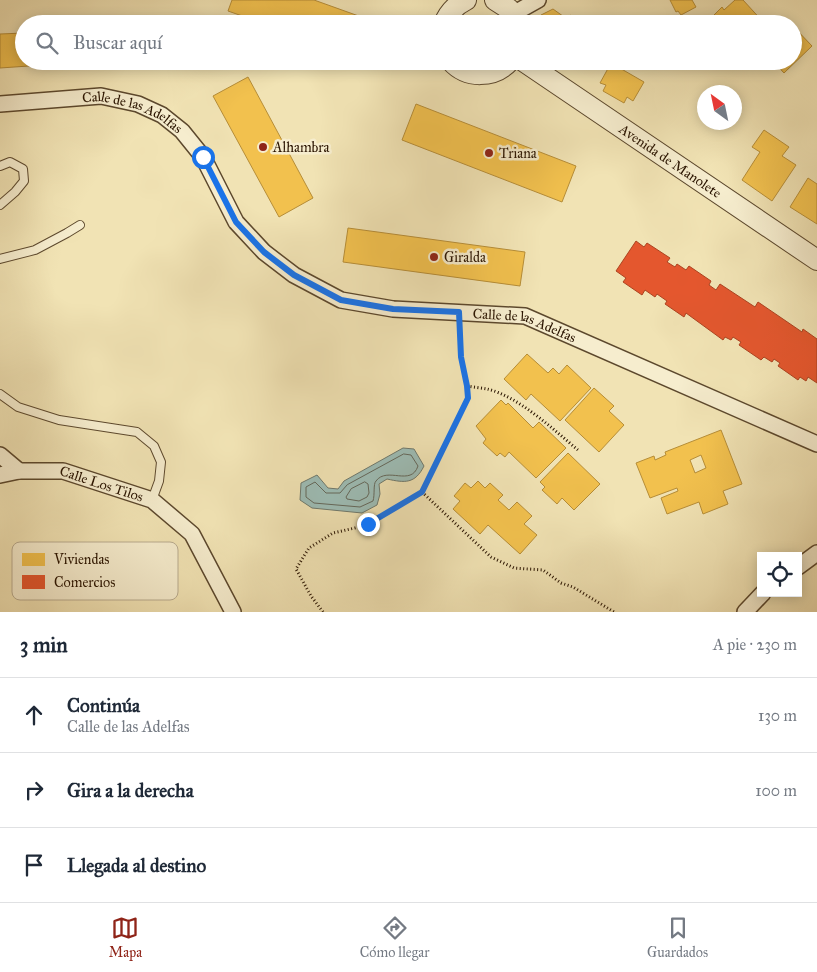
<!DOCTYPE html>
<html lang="es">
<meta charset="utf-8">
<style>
body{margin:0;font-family:"IM FELL Great Primer",serif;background:#f2f2f3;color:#1f2937}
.controls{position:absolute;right:15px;bottom:15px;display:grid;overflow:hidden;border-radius:0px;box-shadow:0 2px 12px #0003}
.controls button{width:45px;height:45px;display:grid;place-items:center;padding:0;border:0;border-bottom:1px solid #e0e1e3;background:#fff;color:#1f2937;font:25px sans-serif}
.compass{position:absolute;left:697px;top:85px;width:45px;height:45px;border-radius:50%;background:#fff;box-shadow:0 2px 12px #0003;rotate:327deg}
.stop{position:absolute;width:15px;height:15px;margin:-11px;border:4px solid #1a73e8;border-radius:50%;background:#fff}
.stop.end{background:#1a73e8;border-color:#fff;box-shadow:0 1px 5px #0008}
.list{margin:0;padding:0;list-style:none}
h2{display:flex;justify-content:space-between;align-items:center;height:65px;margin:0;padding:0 20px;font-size:21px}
h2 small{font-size:16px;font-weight:400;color:#747a83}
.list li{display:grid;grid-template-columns:32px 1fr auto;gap:15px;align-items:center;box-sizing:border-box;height:75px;padding:0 20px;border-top:1px solid #e0e1e3}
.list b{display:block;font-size:19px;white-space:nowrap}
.list p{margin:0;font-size:16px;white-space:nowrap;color:#747a83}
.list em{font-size:16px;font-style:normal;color:#747a83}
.icon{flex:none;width:28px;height:28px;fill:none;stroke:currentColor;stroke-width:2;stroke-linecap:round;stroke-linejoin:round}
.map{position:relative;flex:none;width:817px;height:612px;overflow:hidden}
.search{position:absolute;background:#fff;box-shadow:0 2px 12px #0003;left:15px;right:15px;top:15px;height:55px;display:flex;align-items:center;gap:12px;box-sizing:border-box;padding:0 18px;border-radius:28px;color:#747a83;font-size:19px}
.sheet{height:290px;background:#fff}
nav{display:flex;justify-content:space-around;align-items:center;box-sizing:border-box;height:70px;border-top:1px solid #e0e1e3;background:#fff;font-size:14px;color:#747a83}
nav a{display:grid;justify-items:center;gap:2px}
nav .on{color:#8f2418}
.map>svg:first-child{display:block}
.water{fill:#9dbdb6;stroke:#6f796d}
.homes{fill:#f2c14e;stroke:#b68d37;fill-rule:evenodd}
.shops{fill:#e4572e;stroke:#ac4320}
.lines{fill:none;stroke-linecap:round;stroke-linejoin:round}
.shore{stroke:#64685b;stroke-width:1}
.service-casing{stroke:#5c482d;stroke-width:10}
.minor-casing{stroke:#5c482d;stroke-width:18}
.tertiary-casing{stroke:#5c482d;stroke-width:22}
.path{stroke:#2a1400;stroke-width:3;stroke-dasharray:1 2.5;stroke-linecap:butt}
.service{stroke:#f6edce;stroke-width:8}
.minor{stroke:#f6edce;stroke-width:15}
.tertiary{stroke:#f6edce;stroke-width:20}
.route{stroke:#1a73e8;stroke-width:6}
.poi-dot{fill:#8f2418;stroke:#f6edce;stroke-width:2}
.labels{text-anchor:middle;stroke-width:5;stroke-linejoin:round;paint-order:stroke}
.street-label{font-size:14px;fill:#2a1400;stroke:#f6edce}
.poi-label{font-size:14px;fill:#2a1400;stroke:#f6edce;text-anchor:start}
.key{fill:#f6edce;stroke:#b9ac90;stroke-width:1}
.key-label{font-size:14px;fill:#2a1400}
</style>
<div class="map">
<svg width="817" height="612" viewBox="0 0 817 612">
<rect width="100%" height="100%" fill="#f1e3b4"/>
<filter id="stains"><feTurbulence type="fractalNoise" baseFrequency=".004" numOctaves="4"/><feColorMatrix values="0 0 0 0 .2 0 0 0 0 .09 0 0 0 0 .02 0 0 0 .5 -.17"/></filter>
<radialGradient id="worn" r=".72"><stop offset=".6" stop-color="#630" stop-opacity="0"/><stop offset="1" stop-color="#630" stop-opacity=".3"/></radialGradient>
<!-- water -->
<path class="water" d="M403,448L414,449L424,466C415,484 405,483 387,479L379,484L380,494L377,505L362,513L312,508L300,500L301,483L317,475L328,488L338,489L344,481Z"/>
<!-- homes -->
<path class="homes" d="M232,0H314L381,24H265L228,11Z
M670,0H692L696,7L681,15L678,11L676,12Z
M735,0H743L765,24H720L713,16L722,7L724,10Z
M553,9L567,19L570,15L582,24H542L541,15Z
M793,26L812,46L784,73L773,61H793Z
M24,33V61H101L0,68V34Z
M371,61H392L389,68Z
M611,63L644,82L633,101L627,97L624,103L603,91L606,85L600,83Z
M248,77L313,198L279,217L213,96Z
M416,104L576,166L562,202L402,140Z
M764,130L789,147L782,156L796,165L772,201L742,180L760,152L752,147Z
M808,178L817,184V224L790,207Z
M348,228L525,252L520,286L343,262Z
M527,354L548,373L553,368L559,374L567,365L591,388L560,421L531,394L526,400L504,379Z
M594,388L614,406L609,411L624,425L599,452L565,420Z
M501,400L506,405L508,403L533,428L539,422L566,448L536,478L509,452L505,457L500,453L497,456L483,443L486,439L476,426Z
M721,430L742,484L723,491L728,504L703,514L699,502L667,514L661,498L678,491L677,488L650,498L636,463L654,456L655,460L666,455L665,452ZM701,455L706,468L695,473L690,460Z
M568,453L600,484L574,510L562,498L557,504L542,490L545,487L540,482Z
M478,481L485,488L490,483L503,495L498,500L509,510L517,502L532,516L524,524L537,535L520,554L488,525L480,534L453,509L460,501L454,496L465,483L471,488Z"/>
<!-- shops -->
<path class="shops" d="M636,241L644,247L647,243L670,258L667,262L675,267L677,264L686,270L689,266L711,281L709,285L716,290L720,284L755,307L758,302L802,332L803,329L817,339V383L808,377L806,381L800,377L798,380L778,366L780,363L774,359L772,362L764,357L761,360L739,345L741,342L733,337L731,340L725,337L723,340L686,313L684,317L665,304L667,301L657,294L655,297L645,290L642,295L623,282L626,278L616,271Z"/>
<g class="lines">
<!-- shore -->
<path class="shore" d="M404,454L411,455L418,466C411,487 387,466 376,481C373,484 375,495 373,501L360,507L314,503L306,497V487L315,482L326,493H340L347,485Z
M365,482L368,484L369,493L367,497L359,501L347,499L346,497L351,489Z"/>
<defs>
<path id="service" d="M0,166L10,162L23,169L24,181L15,192L0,205
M0,259L35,250L67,233L80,225
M0,394L18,407L59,420L137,432L154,446L161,462L159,481L152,500"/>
<g id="minor">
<path d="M513,14L538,0"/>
<path id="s1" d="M0,104L101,96L138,104L162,115L182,131L203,157L236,222L264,252L294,275L341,300L393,309L525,316L817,444"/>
<path d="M0,455L19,471"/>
<path id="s2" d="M0,475L19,471H63L152,500L192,534L233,612"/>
<path d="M798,567L817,553"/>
<path d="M745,612L763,593"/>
</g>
<g id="tertiary">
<path d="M495,0L509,9L518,24"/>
<path d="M444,24C448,13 456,5 466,0"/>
<path d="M451,61C467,79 494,78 510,61"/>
<path id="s3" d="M523,61L817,260"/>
</g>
</defs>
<!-- service casing -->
<use href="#service" class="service-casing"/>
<!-- minor casing -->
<use href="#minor" class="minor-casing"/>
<!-- tertiary casing -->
<use href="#tertiary" class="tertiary-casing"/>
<!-- path -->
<path class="path" d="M467,386C474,387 481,388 487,389C518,396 554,430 578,450
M422,492L491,557L514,568L543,570L561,583L573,587L614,612
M323,612L311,596L296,569L309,548L333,533L368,525L422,492L468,398L467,386L461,357L460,327"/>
<!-- service -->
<use href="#service" class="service"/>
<!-- minor -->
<use href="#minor" class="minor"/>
<!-- tertiary -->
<use href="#tertiary" class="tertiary"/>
</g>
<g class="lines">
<!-- route -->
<path class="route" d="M203,157L236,222L264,252L294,275L341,300L393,309L459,312L461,357L467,386L468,398L422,492L368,524"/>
</g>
<!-- markers -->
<g class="poi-dot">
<circle cx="263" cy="147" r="5"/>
<circle cx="489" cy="153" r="5"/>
<circle cx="434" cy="257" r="5"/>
</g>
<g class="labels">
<!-- street labels -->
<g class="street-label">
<text dy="5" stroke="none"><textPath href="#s1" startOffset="136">Calle de las Adelfas</textPath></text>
<text dy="5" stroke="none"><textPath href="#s3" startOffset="178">Avenida de Manolete</textPath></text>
<text dy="5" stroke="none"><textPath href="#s1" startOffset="616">Calle de las Adelfas</textPath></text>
<text dy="5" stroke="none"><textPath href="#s2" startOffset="104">Calle Los Tilos</textPath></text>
</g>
<!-- poi labels -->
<g class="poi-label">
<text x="273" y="152">Alhambra</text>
<text x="499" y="158">Triana</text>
<text x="444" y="262">Giralda</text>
</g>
</g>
<!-- legend -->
<rect x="12" y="542" width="166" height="58" rx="8" class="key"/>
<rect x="22" y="553" width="23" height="13" fill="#f2c14e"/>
<rect x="22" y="575" width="23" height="14" fill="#e4572e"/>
<g class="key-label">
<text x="54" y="564">Viviendas</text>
<text x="54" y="587">Comercios</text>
</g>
<rect width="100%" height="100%" filter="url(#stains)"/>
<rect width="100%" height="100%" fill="url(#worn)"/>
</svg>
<div class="controls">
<button><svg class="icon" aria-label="locate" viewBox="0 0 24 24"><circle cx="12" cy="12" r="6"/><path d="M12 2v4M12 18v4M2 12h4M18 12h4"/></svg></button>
</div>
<svg class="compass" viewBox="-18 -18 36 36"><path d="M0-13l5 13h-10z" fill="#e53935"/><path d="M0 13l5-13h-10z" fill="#747a83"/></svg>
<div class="stop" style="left:203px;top:157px"></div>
<div class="stop end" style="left:368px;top:524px"></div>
<div class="search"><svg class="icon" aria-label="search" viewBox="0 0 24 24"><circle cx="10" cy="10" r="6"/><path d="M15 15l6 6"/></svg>Buscar aquí</div>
</div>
<section class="sheet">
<h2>3 min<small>A pie · 230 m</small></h2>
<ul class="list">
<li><svg class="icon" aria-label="ahead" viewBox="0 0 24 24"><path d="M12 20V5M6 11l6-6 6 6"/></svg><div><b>Continúa</b><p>Calle de las Adelfas</p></div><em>130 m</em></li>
<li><svg class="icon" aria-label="right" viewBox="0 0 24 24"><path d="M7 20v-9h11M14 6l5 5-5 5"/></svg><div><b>Gira a la derecha</b></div><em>100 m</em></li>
<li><svg class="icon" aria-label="arrive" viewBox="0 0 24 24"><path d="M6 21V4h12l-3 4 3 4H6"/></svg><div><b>Llegada al destino</b></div></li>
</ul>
</section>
<nav>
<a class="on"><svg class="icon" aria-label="map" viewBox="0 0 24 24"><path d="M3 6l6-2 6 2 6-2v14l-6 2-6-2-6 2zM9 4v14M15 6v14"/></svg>Mapa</a>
<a><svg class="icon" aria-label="directions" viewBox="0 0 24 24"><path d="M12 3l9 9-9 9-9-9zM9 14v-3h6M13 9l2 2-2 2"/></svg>Cómo llegar</a>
<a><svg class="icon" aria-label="saved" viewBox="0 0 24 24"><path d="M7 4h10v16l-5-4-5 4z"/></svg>Guardados</a>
</nav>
